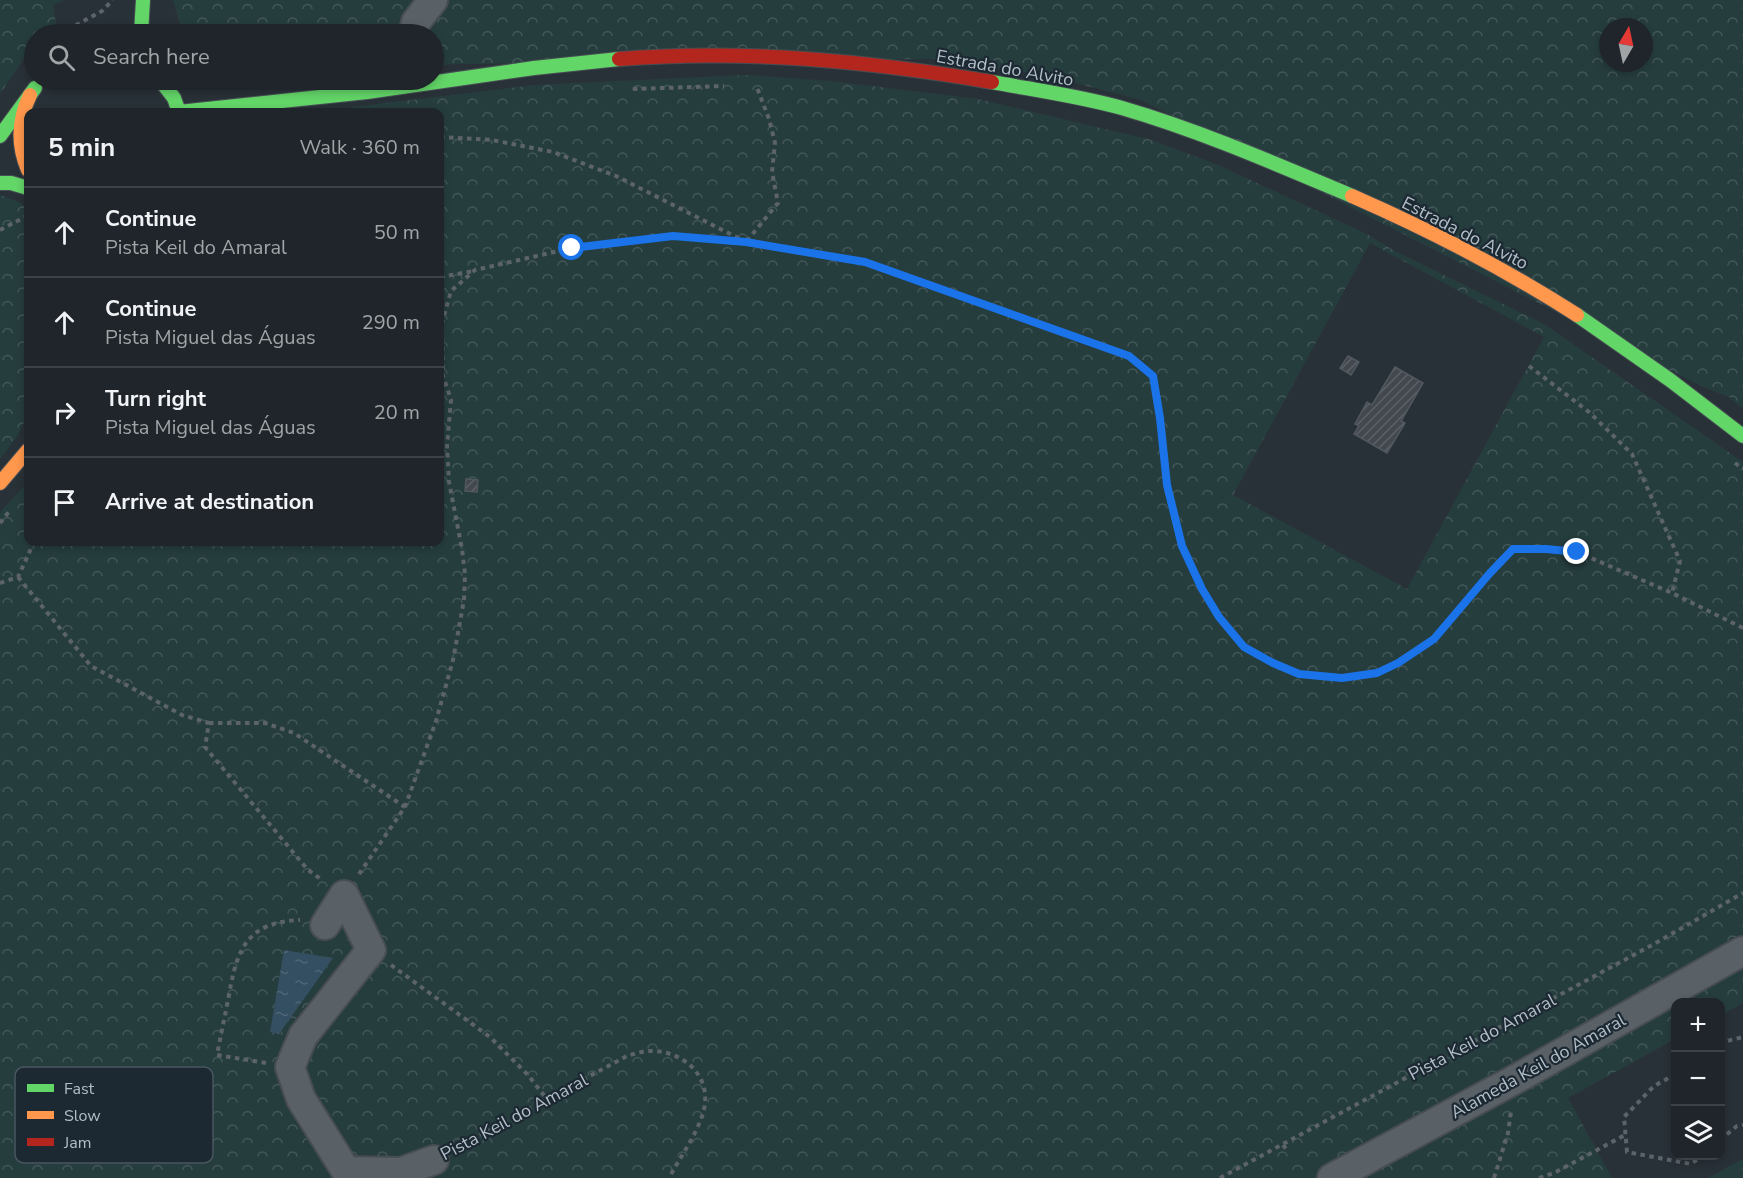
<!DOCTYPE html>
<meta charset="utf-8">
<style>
body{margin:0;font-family:"Nunito Sans",sans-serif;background:#2c3136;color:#f1f3f6}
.controls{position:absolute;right:18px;bottom:18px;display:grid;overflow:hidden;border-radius:12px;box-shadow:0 3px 9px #0003}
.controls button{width:54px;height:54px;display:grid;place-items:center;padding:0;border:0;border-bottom:2px solid #3c4247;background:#1f252a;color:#f1f3f6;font:30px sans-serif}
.compass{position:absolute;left:1599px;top:18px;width:54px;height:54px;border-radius:50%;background:#1f252a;box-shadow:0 3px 9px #0003;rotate:9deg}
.stop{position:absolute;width:18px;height:18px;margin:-14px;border:4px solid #1a73e8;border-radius:50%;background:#fff}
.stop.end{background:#1a73e8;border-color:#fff;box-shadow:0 2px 6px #0008}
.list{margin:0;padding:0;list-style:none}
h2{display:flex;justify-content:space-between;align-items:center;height:78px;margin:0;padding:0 24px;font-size:26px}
h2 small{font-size:20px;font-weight:400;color:#a1a5a8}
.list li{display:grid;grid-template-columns:39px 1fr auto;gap:18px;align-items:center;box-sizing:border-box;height:90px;padding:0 24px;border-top:2px solid #3c4247}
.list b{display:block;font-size:22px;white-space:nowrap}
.list p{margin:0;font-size:20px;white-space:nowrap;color:#a1a5a8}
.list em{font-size:20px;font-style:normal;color:#a1a5a8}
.icon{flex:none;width:33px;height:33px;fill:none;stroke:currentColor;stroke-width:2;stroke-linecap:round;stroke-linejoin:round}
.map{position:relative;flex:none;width:1743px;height:1178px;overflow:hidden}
.search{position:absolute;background:#1f252a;box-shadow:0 3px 9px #0003;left:24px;top:24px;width:420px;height:66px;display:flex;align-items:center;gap:15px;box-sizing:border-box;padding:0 21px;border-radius:33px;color:#a1a5a8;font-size:22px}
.panel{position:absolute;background:#1f252a;box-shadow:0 3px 9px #0003;left:24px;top:108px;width:420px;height:438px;border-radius:12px}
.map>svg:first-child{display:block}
.forest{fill:url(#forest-crowns);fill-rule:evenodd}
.water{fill:url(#water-ripples)}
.building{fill:url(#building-hatch);stroke:#51585f;stroke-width:1.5}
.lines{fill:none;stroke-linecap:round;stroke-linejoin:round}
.street-casing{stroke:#474d53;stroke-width:32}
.fast-casing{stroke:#474d53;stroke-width:16}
.slow-casing{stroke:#474d53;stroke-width:16}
.jam-casing{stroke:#474d53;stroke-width:16}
.path{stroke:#5c6369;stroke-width:4;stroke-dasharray:4.5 4.5;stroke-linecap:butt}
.street{stroke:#596066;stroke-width:28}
.fast{stroke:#63d668;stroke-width:14}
.slow{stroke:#ff974d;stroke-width:14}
.jam{stroke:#b3261e;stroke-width:14}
.route{stroke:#1a73e8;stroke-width:8}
.labels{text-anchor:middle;stroke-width:4.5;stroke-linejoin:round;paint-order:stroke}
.street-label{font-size:18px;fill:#b3bec9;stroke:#1c2933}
.key{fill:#1c2933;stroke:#495660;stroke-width:1.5}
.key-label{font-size:16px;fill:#b3bec9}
</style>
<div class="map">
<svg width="1743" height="1178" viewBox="0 0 1743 1178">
<defs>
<pattern id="forest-crowns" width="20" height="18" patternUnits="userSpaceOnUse" patternTransform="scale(1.5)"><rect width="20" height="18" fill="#263d3e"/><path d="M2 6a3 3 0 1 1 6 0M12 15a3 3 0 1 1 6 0" fill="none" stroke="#435759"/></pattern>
<pattern id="water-ripples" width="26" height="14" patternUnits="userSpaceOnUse" patternTransform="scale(1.5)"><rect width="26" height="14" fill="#344e62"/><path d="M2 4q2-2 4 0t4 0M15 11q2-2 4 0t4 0" fill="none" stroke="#4f6677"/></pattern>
<pattern id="building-hatch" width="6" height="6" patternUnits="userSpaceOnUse" patternTransform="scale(1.5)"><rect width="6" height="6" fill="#42484e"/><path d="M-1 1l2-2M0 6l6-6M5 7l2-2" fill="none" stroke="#5b6166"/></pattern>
</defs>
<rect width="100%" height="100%" fill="#293138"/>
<!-- forest -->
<path class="forest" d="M0,0H64L53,5L57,30L51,34H34V47L28,53L0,94Z
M173,0H1743V409L1729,397L1701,386L1141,100L1045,75L933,59L456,64L434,66V34H183ZM1608,27H1644V63H1608Z
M745,75L831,81L978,99L1152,140L1218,165L1367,234L1393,250L1544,324L1743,462V1003L1721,1015L1720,1002H1676L1675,1039L1568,1098L1612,1178H0V512L28,482V542H440V440L445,409L440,384V112H311L534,85ZM1370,243L1544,337L1407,589L1233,495Z
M0,195L21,203L28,210V413L18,435L0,459Z
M1743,1159V1178H1708Z"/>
<!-- water -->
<path class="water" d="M284,950L333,958L279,1034L270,1032Z"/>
<!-- building -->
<path class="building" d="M1348,356L1359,362L1351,375L1340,368Z
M1395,367L1423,383L1401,421L1405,423L1387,453L1354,434L1359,426L1355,424L1367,402L1372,405Z
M466,479L478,480L477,492L465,491Z"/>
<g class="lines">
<defs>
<path id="street" d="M413,34L416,22L433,0
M344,895L371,950L303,1036L290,1067L301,1099L346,1171L401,1172L434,1160
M325,925L344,895
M1332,1178L1514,1080L1743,951"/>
<path id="fast" d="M141,34L143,0
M160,80L174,98L179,112
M992,82C1035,90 1079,96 1122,108C1201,131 1276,164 1352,196
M179,112L367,92L534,68L619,59
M0,136L35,88
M0,183H11L28,188
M1577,315L1670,380L1743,436"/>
<path id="slow" d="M28,170C17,144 18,120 30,95
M1352,196C1430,230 1505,269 1577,315
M0,483L28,450"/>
<path id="jam" d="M619,59C744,49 868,61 992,82"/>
</defs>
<!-- street casing -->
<use href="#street" class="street-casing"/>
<!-- fast casing -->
<use href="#fast" class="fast-casing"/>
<!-- slow casing -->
<use href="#slow" class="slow-casing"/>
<!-- jam casing -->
<use href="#jam" class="jam-casing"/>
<!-- path -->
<path class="path" d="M60,34L102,11L113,0
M28,60L34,53
M633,89L724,86
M440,137L492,140L553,152L616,176L746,242L865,262L1129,356L1153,376L1160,418L1167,485L1182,546L1202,589L1219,617L1244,647L1273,663L1299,674L1342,678L1377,673L1398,663L1434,639L1490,573L1513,549H1546L1577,552L1672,593L1743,628
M0,230L25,217
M440,277L474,271
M1529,366L1589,412L1632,454L1680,561L1672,593
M1735,463L1743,469
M0,523L11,509
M18,577L91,666L182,715L209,723L205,747L308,870L322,880
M0,583L18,577L34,542
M209,723H265L294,733L405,807
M359,874L405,807L436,721L453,660L464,600L465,574L462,549L449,482L447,446L451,400L443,376L442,323L451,291L475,270L572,248L673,236L746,242L778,203L772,172L775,143L769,119L756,85
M391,965L490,1037L527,1074L547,1099
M1720,1045L1727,1041L1743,1037
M266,1063L217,1055C221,1035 225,1015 229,995C237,949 247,922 300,920
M1676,1074L1654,1086L1624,1117L1627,1152L1691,1164L1702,1156
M1720,1140L1737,1126L1743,1125
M1283,1145L1287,1150
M456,1148L627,1056C634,1054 642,1051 649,1051C679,1050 708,1071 705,1103C703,1126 680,1157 669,1178
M1220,1178L1654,944L1743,893
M1494,1178L1508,1133L1511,1111
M1539,1178L1554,1173L1625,1135"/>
<!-- street -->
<use href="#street" class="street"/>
<!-- fast -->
<use href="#fast" class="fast"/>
<!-- slow -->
<use href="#slow" class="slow"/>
<!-- jam -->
<use href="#jam" class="jam"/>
</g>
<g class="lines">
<!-- route -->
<path class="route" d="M572,248L673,236L746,242L865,262L1129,356L1153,376L1160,418L1167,485L1182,546L1202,589L1219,617L1244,647L1273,663L1299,674L1342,678L1377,673L1398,663L1434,639L1490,573L1513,549H1546L1577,552"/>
</g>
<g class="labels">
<!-- street labels -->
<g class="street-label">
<text transform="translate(1005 68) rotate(10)" y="6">Estrada do Alvito</text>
<text transform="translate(1465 233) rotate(27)" y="6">Estrada do Alvito</text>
<text transform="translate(1482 1037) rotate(-28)" y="6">Pista Keil do Amaral</text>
<text transform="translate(1538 1066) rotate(-29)" y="6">Alameda Keil do Amaral</text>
<text transform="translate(514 1117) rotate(-28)" y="6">Pista Keil do Amaral</text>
</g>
</g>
<!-- legend -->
<rect x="15" y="1067" width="198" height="96" rx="9" class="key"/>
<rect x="27" y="1084" width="27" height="8" fill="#63d668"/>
<rect x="27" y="1111" width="27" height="8" fill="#ff974d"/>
<rect x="27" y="1138" width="27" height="8" fill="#b3261e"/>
<g class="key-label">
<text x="64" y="1094">Fast</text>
<text x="64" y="1121">Slow</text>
<text x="64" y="1148">Jam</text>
</g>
</svg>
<div class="controls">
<button>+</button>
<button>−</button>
<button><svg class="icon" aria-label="layers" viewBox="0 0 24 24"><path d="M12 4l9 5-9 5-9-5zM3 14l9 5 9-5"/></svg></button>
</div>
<svg class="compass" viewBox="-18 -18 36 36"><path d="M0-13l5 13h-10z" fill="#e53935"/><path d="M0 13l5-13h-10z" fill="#a1a5a8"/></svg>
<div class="stop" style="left:572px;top:248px"></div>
<div class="stop end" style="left:1577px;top:552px"></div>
<div class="search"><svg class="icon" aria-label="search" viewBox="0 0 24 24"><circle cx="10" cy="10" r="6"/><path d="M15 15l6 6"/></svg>Search here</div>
<section class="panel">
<h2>5 min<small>Walk · 360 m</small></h2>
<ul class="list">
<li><svg class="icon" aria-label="ahead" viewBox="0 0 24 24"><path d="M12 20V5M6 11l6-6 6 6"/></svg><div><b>Continue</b><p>Pista Keil do Amaral</p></div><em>50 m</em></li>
<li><svg class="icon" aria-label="ahead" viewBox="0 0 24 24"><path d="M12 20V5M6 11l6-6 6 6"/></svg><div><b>Continue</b><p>Pista Miguel das Águas</p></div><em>290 m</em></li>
<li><svg class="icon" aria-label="right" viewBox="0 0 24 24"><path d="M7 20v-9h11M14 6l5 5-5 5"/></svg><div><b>Turn right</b><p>Pista Miguel das Águas</p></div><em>20 m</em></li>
<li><svg class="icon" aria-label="arrive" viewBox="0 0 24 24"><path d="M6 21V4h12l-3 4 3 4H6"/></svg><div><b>Arrive at destination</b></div></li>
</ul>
</section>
</div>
